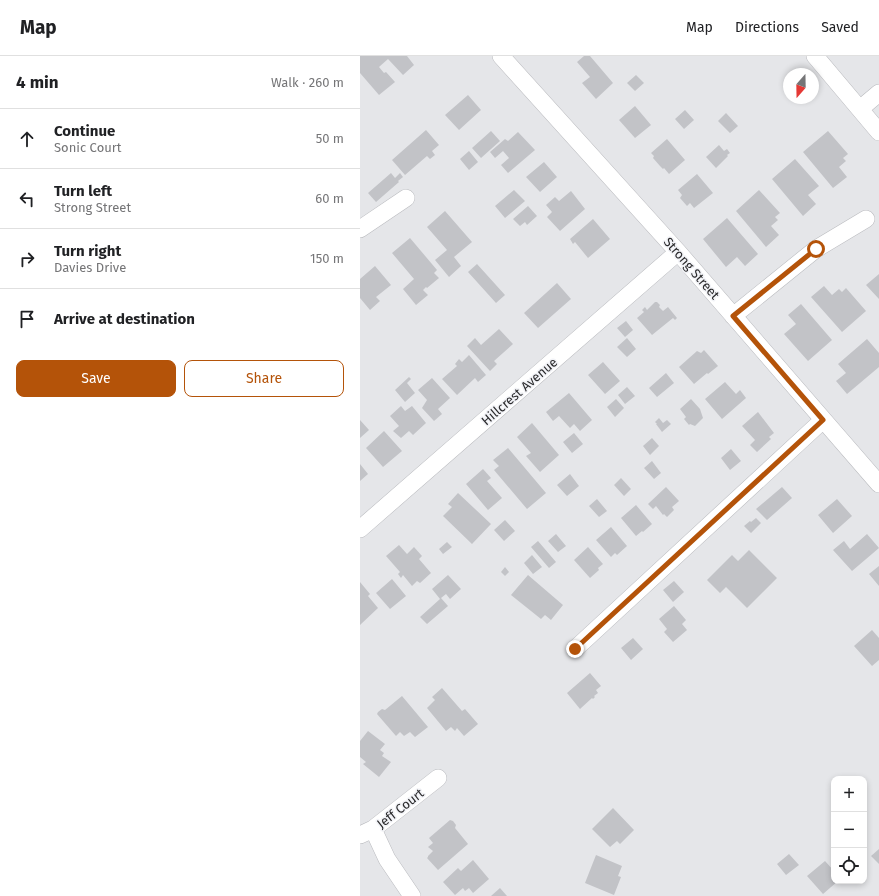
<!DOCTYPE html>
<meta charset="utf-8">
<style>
body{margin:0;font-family:"Fira Sans",sans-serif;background:#f6f6f6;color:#202124}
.controls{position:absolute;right:12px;bottom:12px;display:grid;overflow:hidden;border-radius:8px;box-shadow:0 2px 6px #0003}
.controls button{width:36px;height:36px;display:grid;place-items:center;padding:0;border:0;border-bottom:1px solid #e0e0e0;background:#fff;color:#202124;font:20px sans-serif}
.compass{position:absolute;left:423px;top:12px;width:36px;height:36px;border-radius:50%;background:#fff;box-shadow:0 2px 6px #0003;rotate:200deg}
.stop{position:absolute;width:12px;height:12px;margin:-9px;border:3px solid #b45309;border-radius:50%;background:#fff}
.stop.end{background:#b45309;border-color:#fff;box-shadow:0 1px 4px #0008}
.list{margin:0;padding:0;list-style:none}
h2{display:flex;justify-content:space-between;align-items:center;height:52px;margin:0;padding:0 16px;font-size:17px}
h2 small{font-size:13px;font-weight:400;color:#757577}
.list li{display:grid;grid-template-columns:26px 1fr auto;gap:12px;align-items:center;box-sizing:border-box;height:60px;padding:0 16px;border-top:1px solid #e0e0e0}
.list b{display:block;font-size:15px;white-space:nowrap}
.list p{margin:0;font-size:13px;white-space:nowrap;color:#757577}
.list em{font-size:13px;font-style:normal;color:#757577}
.actions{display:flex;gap:8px;padding:12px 16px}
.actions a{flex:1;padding:9px 0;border:1px solid #b45309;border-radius:8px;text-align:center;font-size:14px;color:#b45309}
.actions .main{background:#b45309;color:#fff}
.icon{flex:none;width:22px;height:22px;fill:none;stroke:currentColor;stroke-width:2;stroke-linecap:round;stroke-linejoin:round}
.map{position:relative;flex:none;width:519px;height:840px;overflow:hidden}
header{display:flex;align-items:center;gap:24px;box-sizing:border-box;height:56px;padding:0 20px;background:#fff;border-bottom:1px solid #e0e0e0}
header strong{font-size:19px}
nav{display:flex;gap:22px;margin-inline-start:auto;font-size:14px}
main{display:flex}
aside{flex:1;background:#fff}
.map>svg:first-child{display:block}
.building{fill:#c2c3c7}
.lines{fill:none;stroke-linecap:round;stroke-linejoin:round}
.minor-casing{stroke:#babbbf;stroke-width:18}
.minor{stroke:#fff;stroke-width:17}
.route{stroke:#b45309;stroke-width:5}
.labels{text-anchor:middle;stroke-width:3;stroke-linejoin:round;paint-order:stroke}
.street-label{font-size:13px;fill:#2a2a2c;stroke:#f2f3f7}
</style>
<header>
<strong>Map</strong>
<nav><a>Map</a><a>Directions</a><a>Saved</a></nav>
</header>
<main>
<aside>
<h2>4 min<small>Walk · 260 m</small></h2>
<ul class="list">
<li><svg class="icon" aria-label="ahead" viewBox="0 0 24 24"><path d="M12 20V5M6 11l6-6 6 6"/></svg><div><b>Continue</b><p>Sonic Court</p></div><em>50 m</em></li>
<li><svg class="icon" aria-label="left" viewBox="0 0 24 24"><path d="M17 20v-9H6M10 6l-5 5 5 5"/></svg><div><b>Turn left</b><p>Strong Street</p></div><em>60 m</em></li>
<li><svg class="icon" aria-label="right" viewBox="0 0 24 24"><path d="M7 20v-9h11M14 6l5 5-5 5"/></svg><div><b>Turn right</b><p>Davies Drive</p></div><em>150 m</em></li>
<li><svg class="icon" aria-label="arrive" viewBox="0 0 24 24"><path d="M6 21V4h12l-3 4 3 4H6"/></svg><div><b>Arrive at destination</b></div></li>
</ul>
<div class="actions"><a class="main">Save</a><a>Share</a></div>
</aside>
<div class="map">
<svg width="519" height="840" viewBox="0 0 519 840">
<rect width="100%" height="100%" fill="#e5e6e9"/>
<!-- building -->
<path class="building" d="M0,0H47L54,9L43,19L28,3L19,11L24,17L26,16L35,26L19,39L0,17Z
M224,0H230L253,27L236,43L222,27L230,21L217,6Z
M276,19L284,27L275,35L267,27Z
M108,39L121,54L99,74L85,59Z
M275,50L291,69L275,82L259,64Z
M325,54L334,64L324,73L315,63Z
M366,57L378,70L370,77L358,65Z
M66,74L79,89L72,95L75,99L70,103L67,100L45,119L32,104Z
M131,75L140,85L121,102L112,92Z
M468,75L488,98L483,102L486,105L479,111L487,121L473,132L443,96Z
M158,76L175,94L148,117L141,109L149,102L143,95L135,102L130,96L145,83L148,85Z
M307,83L325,104L309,118L304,112L303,113L300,110L293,102L294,100L291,97Z
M359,89L364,95L367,93L370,97L367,99L368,100L356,112L346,101Z
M109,95L118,106L109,114L100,103Z
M435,103L459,130L448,139L456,148L443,160L412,123Z
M184,106L197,121L180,136L166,121Z
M31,117L35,122L40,117L43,121L38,125L39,126L16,146L8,137Z
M337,118L353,137L334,152L330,147L327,150L320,142L322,139L318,134Z
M154,134L165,145L145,162L135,150Z
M399,134L420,157L415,161L418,164L411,170L419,179L406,191L376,155Z
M211,135L225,153L200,175L187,161L192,156L186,149L195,141L199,145Z
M168,150L177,160L167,169L165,166L160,170L153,163Z
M85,155L112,186L94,201L101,210L89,221L75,204L87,194L67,171Z
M367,162L398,198L385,210L377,201L366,211L343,183Z
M233,163L250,183L228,202L215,186L213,188L210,183Z
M50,182L77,214L74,217L79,222L67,232L66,231L63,234L68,239L56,249L43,233L54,223L32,197Z
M117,208L145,239L136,247L108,216Z
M15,210L31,229L16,241L20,245L10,254L0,242V223Z
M519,218V243L506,229Z
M197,227L211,243L178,272L164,257Z
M464,230L472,239L479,233L482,236L486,232L506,255L482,276L451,241Z
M295,246H297L300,249L299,251L303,255L308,251L317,262L315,264L313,262L292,279L277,262L284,256L282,254L285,251L287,254Z
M441,248L472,284L448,305L424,278L436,268L428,259Z
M266,265L273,274L265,281L257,272Z
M139,273L153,288L134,305L137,308L130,315L107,290L115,282L121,289Z
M267,282L276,293L267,301L257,291Z
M507,283L519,297V311L487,338L476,325L486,317L478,308Z
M344,294L358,310L348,318L347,317L334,328L319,311L337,295L341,297Z
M109,299L126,319L118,326L115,322L97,339L82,323L97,310L95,308L99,303L102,306Z
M243,306L260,325L245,338L228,319Z
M306,317L314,327L297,341L289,332Z
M49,321L51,323L47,327L55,337L45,346L35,334Z
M72,322L90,342L78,353L82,358L74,365L62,352L67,344L58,334Z
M365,326L376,338L380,334L386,342L362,363L345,343Z
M267,331L275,340L265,348L258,339Z
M209,337L232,364L220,375L214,368L210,372L199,360L193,365L186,356Z
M256,343L264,352L255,361L247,351Z
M331,343L340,353L343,362L335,370L330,368L329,369L324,363L326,361L320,353Z
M41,350L45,355L52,350L66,367L53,379L49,375L41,382L33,375L39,370L30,360Z
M398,356L414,377L409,381L411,383L397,396L390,389L395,384L382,370Z
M299,362L303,367L307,364L311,368L302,376L296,368H297L295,366Z
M0,364L9,374L0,382Z
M172,367L199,399L180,416L166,400L171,397L157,381Z
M24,375L42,395L23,411L6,392Z
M214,377L223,388L212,397L203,386Z
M292,382L299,390L290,399L283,390Z
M148,392L186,437L167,453L134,414L139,410L133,404Z
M371,393L381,405L370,414L361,402Z
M292,405L301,417L294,423L284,412Z
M0,408L8,418L0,425Z
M123,413L131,422L127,425L142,442L128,454L106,428Z
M210,418L219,430L207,440L197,429Z
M261,422L271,433L264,440L254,429Z
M306,431L319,445L312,451L314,454L307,461L304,458L303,459L296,450L293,453L288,448Z
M422,431L432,442L407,464L396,453Z
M98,437L131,468L112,488L83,460L92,451L88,448Z
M237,443L247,455L239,461L229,450Z
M477,443L492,460L473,477L458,459Z
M276,449L292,468L283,476L282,475L276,480L261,462Z
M396,462L401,467L391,477L384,470L390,465L391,466Z
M145,464L155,475L144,485L134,474Z
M251,471L267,490L257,499L255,497L251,501L236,484Z
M196,478L206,490L198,496L188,485Z
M507,478L519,492L492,515L473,494L484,485L490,493Z
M178,485L196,506L189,512L171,491Z
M87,486L92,491L83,498L79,493Z
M39,489L47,498L54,491L62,500L59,503L71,517L60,527L57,525L52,530L43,519L41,522L38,518L40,516L26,500Z
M228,491L243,508L238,512L239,514L230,522L214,504Z
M389,494L417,522L387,552L366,531L360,537L347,524L372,499L378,505Z
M172,499L182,511L173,518L164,507Z
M519,510V530L509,518Z
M145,511L149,516L145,520L141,516Z
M88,519L101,533L90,543L86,538L81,542L88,550L67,568L60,561L80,543L72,533Z
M168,519L203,549L191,564L185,559L181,563L151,539Z
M32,523L46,540L30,553L16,537Z
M314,525L324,536L313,546L303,534Z
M0,526L10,538L8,540L18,552L0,569Z
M314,550L326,564L322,568L327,574L313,586L304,576L307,573L299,563Z
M512,574L519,582V604L512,610L494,590Z
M273,582L283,593L271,604L261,592Z
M230,617L241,630L236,634L238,637L234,640L235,641L233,643L232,642L220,653L207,637Z
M82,632L102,655L105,653L118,668L104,680L97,672L95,675L91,671L86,675L67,652L75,644L72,641Z
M42,640L68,671L55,681L50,676L44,680L40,676L36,680L17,658L18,656L22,653L25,654Z
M8,675L25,688L20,694L24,697L22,700L31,706L19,721L3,708L6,706L0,701V685Z
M253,752L274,774L260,788L257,785L250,791L232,773Z
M90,764L93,765L96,769L95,772L108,788L78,814L67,802L68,801V800L73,795L68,791L73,787L69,782Z
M519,793V808L511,800Z
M429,798L439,809L426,819L417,808Z
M236,799L262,810L258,820L261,821L254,839L225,827Z
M113,804L129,823L113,837L109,832L105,835L103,832L95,839L83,826L98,812L101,815Z
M465,805L474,815V825H478L463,838L447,820Z
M140,832L147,840H131Z"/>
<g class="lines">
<defs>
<path id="minor" d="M141,0L318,196L519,428
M455,0L519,76
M500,53L519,37
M0,173L46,142
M373,260L456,193L506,163
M0,473L318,196
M215,593L463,364
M13,773L27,803L52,840
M0,779L13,773L78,722"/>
</defs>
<!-- minor casing -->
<use href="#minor" class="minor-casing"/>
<!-- minor -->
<use href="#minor" class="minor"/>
</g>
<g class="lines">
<!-- route -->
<path class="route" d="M215,593L463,364L373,260L456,193"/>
</g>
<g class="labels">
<!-- street labels -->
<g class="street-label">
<text transform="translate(332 212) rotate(49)" y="5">Strong Street</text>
<text transform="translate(159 335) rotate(-41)" y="5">Hillcrest Avenue</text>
<text transform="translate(40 752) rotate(-38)" y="5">Jeff Court</text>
</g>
</g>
</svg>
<div class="controls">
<button>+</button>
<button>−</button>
<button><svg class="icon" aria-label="locate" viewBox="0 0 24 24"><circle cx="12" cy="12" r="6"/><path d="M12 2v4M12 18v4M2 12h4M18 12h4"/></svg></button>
</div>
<svg class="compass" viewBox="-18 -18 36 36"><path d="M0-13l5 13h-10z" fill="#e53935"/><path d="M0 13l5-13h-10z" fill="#757577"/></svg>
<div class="stop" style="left:456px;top:193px"></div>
<div class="stop end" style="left:215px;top:593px"></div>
</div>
</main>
